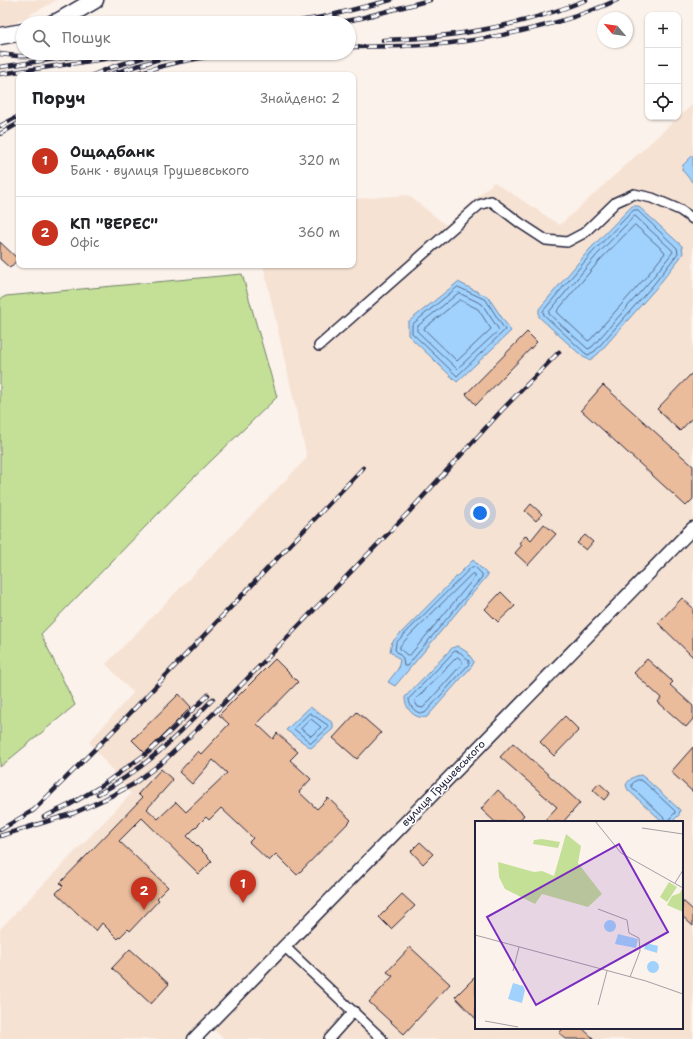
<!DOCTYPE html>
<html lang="uk">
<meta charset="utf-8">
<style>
body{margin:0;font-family:"Shantell Sans",sans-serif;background:#f6f6f6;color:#202124}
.controls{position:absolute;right:12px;top:12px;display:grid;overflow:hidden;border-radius:8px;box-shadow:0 1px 3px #0004}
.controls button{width:36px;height:36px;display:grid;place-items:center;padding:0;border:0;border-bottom:1px solid #e0e0e0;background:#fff;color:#202124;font:20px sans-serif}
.compass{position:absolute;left:597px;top:12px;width:36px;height:36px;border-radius:50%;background:#fff;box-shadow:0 1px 3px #0004;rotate:299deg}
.you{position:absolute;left:480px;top:513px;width:14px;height:14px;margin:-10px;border:3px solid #fff;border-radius:50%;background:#1a73e8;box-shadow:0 0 0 6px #1a73e833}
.badge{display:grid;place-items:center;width:26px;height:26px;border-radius:50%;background:#c8321e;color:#fff;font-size:13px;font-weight:700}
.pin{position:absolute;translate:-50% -33px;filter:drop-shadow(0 1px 2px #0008)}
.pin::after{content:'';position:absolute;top:21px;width:14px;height:12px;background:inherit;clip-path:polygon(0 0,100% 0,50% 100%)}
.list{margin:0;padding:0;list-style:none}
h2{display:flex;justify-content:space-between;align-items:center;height:52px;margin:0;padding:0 16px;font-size:17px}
h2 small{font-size:13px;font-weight:400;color:#757577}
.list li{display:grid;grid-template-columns:26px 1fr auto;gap:12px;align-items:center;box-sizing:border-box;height:72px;padding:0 16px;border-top:1px solid #e0e0e0}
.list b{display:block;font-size:15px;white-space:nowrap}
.list p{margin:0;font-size:13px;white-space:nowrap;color:#757577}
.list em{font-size:13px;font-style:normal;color:#757577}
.icon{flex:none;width:22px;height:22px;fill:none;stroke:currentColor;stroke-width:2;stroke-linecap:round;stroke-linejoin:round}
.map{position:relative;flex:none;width:693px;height:1039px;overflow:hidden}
.search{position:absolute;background:#fff;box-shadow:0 1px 3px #0004;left:16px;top:16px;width:340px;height:44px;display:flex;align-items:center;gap:10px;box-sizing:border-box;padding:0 14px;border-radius:22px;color:#757577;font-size:15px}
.panel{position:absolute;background:#fff;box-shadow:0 1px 3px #0004;left:16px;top:72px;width:340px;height:196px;border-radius:8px}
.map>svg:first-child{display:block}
.built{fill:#f6e2d3;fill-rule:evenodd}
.green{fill:#c4e097;stroke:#738169}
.water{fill:#a0d2fd;stroke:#6e8caf}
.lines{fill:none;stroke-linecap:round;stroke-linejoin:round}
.shore{stroke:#546889;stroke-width:1}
.building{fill:#ebbc9c;stroke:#22223b}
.street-casing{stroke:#22223b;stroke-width:12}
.secondary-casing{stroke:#22223b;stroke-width:15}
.highway-casing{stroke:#22223b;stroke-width:19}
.street{stroke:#fff;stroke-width:9}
.secondary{stroke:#fff;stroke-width:12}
.highway{stroke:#fff;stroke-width:16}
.rail-casing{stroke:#22223b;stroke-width:4.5}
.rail{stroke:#fff;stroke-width:3;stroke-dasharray:9;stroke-linecap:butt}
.labels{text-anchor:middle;stroke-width:3;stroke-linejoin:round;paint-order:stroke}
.street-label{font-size:11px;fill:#22223b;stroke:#fff}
.inset-road{fill:none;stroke:#a49fa5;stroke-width:1}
.view{fill:#7b2cbf;fill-opacity:0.15;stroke:#7b2cbf;stroke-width:2}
.inset-edge{fill:none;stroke:#22223b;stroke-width:2}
</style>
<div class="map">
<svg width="693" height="1039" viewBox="0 0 693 1039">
<rect width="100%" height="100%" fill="#fbf2eb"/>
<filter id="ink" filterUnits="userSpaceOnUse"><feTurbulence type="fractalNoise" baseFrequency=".025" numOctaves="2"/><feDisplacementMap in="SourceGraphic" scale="8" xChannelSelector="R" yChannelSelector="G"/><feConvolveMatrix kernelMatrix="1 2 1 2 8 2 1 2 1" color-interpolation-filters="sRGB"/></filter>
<g filter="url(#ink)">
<!-- built -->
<path class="built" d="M0,0H57L11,25L0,26Z
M693,104V1039H224L213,1029L204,1039H0V929L131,794L89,742L133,693L106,664L307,458L263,265H353V199L408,195L446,225L494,182L560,225ZM476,822H682V1028H476Z"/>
<!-- green -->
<path class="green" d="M242,274L277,397L185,486L41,634L75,705L0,767V299L6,296Z"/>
<!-- water -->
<path class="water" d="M693,155V183L682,170L683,165Z
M632,206H638L682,246L683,253L680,258L657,287L598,354L590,360L583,357L539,317V309L589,250Z
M458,282L488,297L511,331L457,382L408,335V322Z
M473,560L488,575L395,686L388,682L398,669L400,660L390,651L392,642Z
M457,646L467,652L474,662L472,666L427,717C415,720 405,709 405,697L452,648Z
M310,707L333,723V729L311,748L286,730Z
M641,775L646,779L680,810L679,815L672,822H663L628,790L626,785C629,779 634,776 641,775Z"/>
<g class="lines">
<!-- shore -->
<path class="shore" d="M634,210H637L677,248L678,253L654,284L595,351L588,355L585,353L544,315L543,311L592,253Z
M635,216L672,250L673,252L650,281L592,347L588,349L549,314V312L596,256Z
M635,225L664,251L665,253L646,277L590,340L588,341L558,313L557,311L600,260Z
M458,287L486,300L505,330L457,376L412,333V325Z
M459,293L482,304L499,330L457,369L417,331V327Z
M460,300L478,309L491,329L457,361L424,329Z
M472,567H475L482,574V577L407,666H404L403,658L395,650L396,643Z
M472,574H475V577L410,655H407L400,649V646L409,636Z
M455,651C461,651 465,657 469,661V664L425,713C417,715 409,707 409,699Z
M458,657L462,661V664L423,708L418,707L415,702V700L456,658Z
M310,713L329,726L328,728L311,743L294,729Z
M311,719L321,727L311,736L301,729Z
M666,822L664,818L632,787V784C636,780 638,778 644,782L675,811V813L670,818V822"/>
</g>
<!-- building -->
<path class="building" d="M0,242L18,259L10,268L0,259Z
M527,332L537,342L476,405L466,394Z
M693,372V417L680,431L657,409Z
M603,385L693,466V499L686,506L581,410Z
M531,504L542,514L536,521L525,511Z
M544,524L556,534L528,565L515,553L522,545L519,543L526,535L531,540Z
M585,535L593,542L586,550L577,543Z
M501,592L515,606L498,622L485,609Z
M682,598L693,608V657L658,623Z
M275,659L298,682L257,724L273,739L277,733L298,752L290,760L311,779L299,792L317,809L328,798L351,820L297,875L276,854L269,861L249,842L253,838L221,808L209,820L206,817L187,836L212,861L199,874L142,818L119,841L168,887L157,898L159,900L130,931L128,929L118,939L102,923L96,931L56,893L63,886L60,883L142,798L138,794L161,769L173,780L147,809L158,819L176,802L186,812L227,773L213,760L192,784L179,772L198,751L201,754L229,724L219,715Z
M647,659L673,682L670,685L693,706V719L686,727L658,702L661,698L634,673Z
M179,694L191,707L145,753L132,740Z
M357,712L381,733L357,759L333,738Z
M565,716L579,730L554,756L540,742Z
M513,743L580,803L563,822H543L557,807L500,757Z
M693,747V792L671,772Z
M599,783L610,793L604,800L593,790Z
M498,790L524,815L518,822H495L481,809Z
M420,842L433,854L423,864L411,851Z
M402,894L415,906L391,929L379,917Z
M682,900L693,910V926L682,916Z
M410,947L450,984L404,1034L369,1002L393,976L387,972Z
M130,949L169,984L151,1004L112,968Z
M476,976V1019L455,997Z
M564,1028H582L594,1039H566L559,1033Z"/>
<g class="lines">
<defs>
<path id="street" d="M319,346L479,205L491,201L520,223L546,240L567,242L584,233L616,202L634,194L652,198L680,210L693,219
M284,946L382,1039
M329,1039L354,1011"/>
<path id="secondary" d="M194,1039L693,528"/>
<path id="highway" d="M53,23L59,21L95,0
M0,36L23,32"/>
</defs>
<!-- street casing -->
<use href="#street" class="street-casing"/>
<!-- secondary casing -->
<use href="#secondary" class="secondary-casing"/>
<!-- highway casing -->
<use href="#highway" class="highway-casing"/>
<!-- street -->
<use href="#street" class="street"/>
<!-- secondary -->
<use href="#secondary" class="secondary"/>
<!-- highway -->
<use href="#highway" class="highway"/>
<defs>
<path id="rail" d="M289,23L328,16L391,0
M336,23L361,18L430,0
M383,40C451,38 522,26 586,0
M349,47C385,46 422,47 458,42C512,35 567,23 617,0
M0,54L17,56H44
M0,67L96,53
M0,74L146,53
M93,75L112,67L159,53
M108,75L156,60L186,54
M131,75C165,64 199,57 235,53
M0,126L19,116
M0,134L19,123
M98,794C145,769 176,737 213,699
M44,817L69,805L98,788L150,751L208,695
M0,830L34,810L117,727L363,468
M0,836L74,813L105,799L132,785L164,761L216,711L408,513L502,410L559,352"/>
</defs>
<!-- rail casing -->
<use href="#rail" class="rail-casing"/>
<!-- rail -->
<use href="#rail" class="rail"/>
</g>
</g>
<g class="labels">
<!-- street labels -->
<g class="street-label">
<text transform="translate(443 783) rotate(-46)" y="4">вулиця Грушевського</text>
</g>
</g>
<!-- overview -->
<g transform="translate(475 821)">
<rect width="208" height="208" fill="#fbf2eb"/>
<path d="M91,13L106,25L103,42L127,73L113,86L67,73L60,83L30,68L24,56L23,41L59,51L67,50L79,55ZM67,18L85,21L83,27L58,23L59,19ZM194,61L202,66L192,81L185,76ZM207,68L208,69V91L192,84L197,75L205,72Z" fill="#c4e097"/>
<path d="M129 105a6 6 0 1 1 12 0a6 6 0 1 1-12 0ZM143,113L163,118L161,127L140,123ZM171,122L183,125L182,132L169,128ZM172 146a6 6 0 1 1 12 0a6 6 0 1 1-12 0ZM38,162L48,165L50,169L47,182L33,178Z" fill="#a0d2fd"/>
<path class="inset-road" d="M120,0L146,32L208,67M167,7L208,13M200,62L208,49M123,88L152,99L154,112L164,117L165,130L155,156M0,114L171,160L208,173M38,150L44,126M123,184L132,150M10,200L43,206"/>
<path class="view" d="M144,23L193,111L61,184L12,96Z"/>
<rect width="208" height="208" class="inset-edge"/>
</g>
</svg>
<div class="controls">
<button>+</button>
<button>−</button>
<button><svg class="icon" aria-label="locate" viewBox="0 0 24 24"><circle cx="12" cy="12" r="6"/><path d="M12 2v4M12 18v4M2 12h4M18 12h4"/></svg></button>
</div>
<svg class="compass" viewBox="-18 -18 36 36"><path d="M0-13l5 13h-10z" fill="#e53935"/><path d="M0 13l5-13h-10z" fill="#757577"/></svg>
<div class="you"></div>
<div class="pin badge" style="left:243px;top:903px">1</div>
<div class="pin badge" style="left:144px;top:910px">2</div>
<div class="search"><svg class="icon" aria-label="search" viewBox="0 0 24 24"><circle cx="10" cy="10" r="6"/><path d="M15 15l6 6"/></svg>Пошук</div>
<section class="panel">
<h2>Поруч<small>Знайдено: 2</small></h2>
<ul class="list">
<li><span class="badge">1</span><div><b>Ощадбанк</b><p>Банк · вулиця Грушевського</p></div><em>320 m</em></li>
<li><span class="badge">2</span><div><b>КП &quot;ВЕРЕС&quot;</b><p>Офіс</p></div><em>360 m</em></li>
</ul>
</section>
</div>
